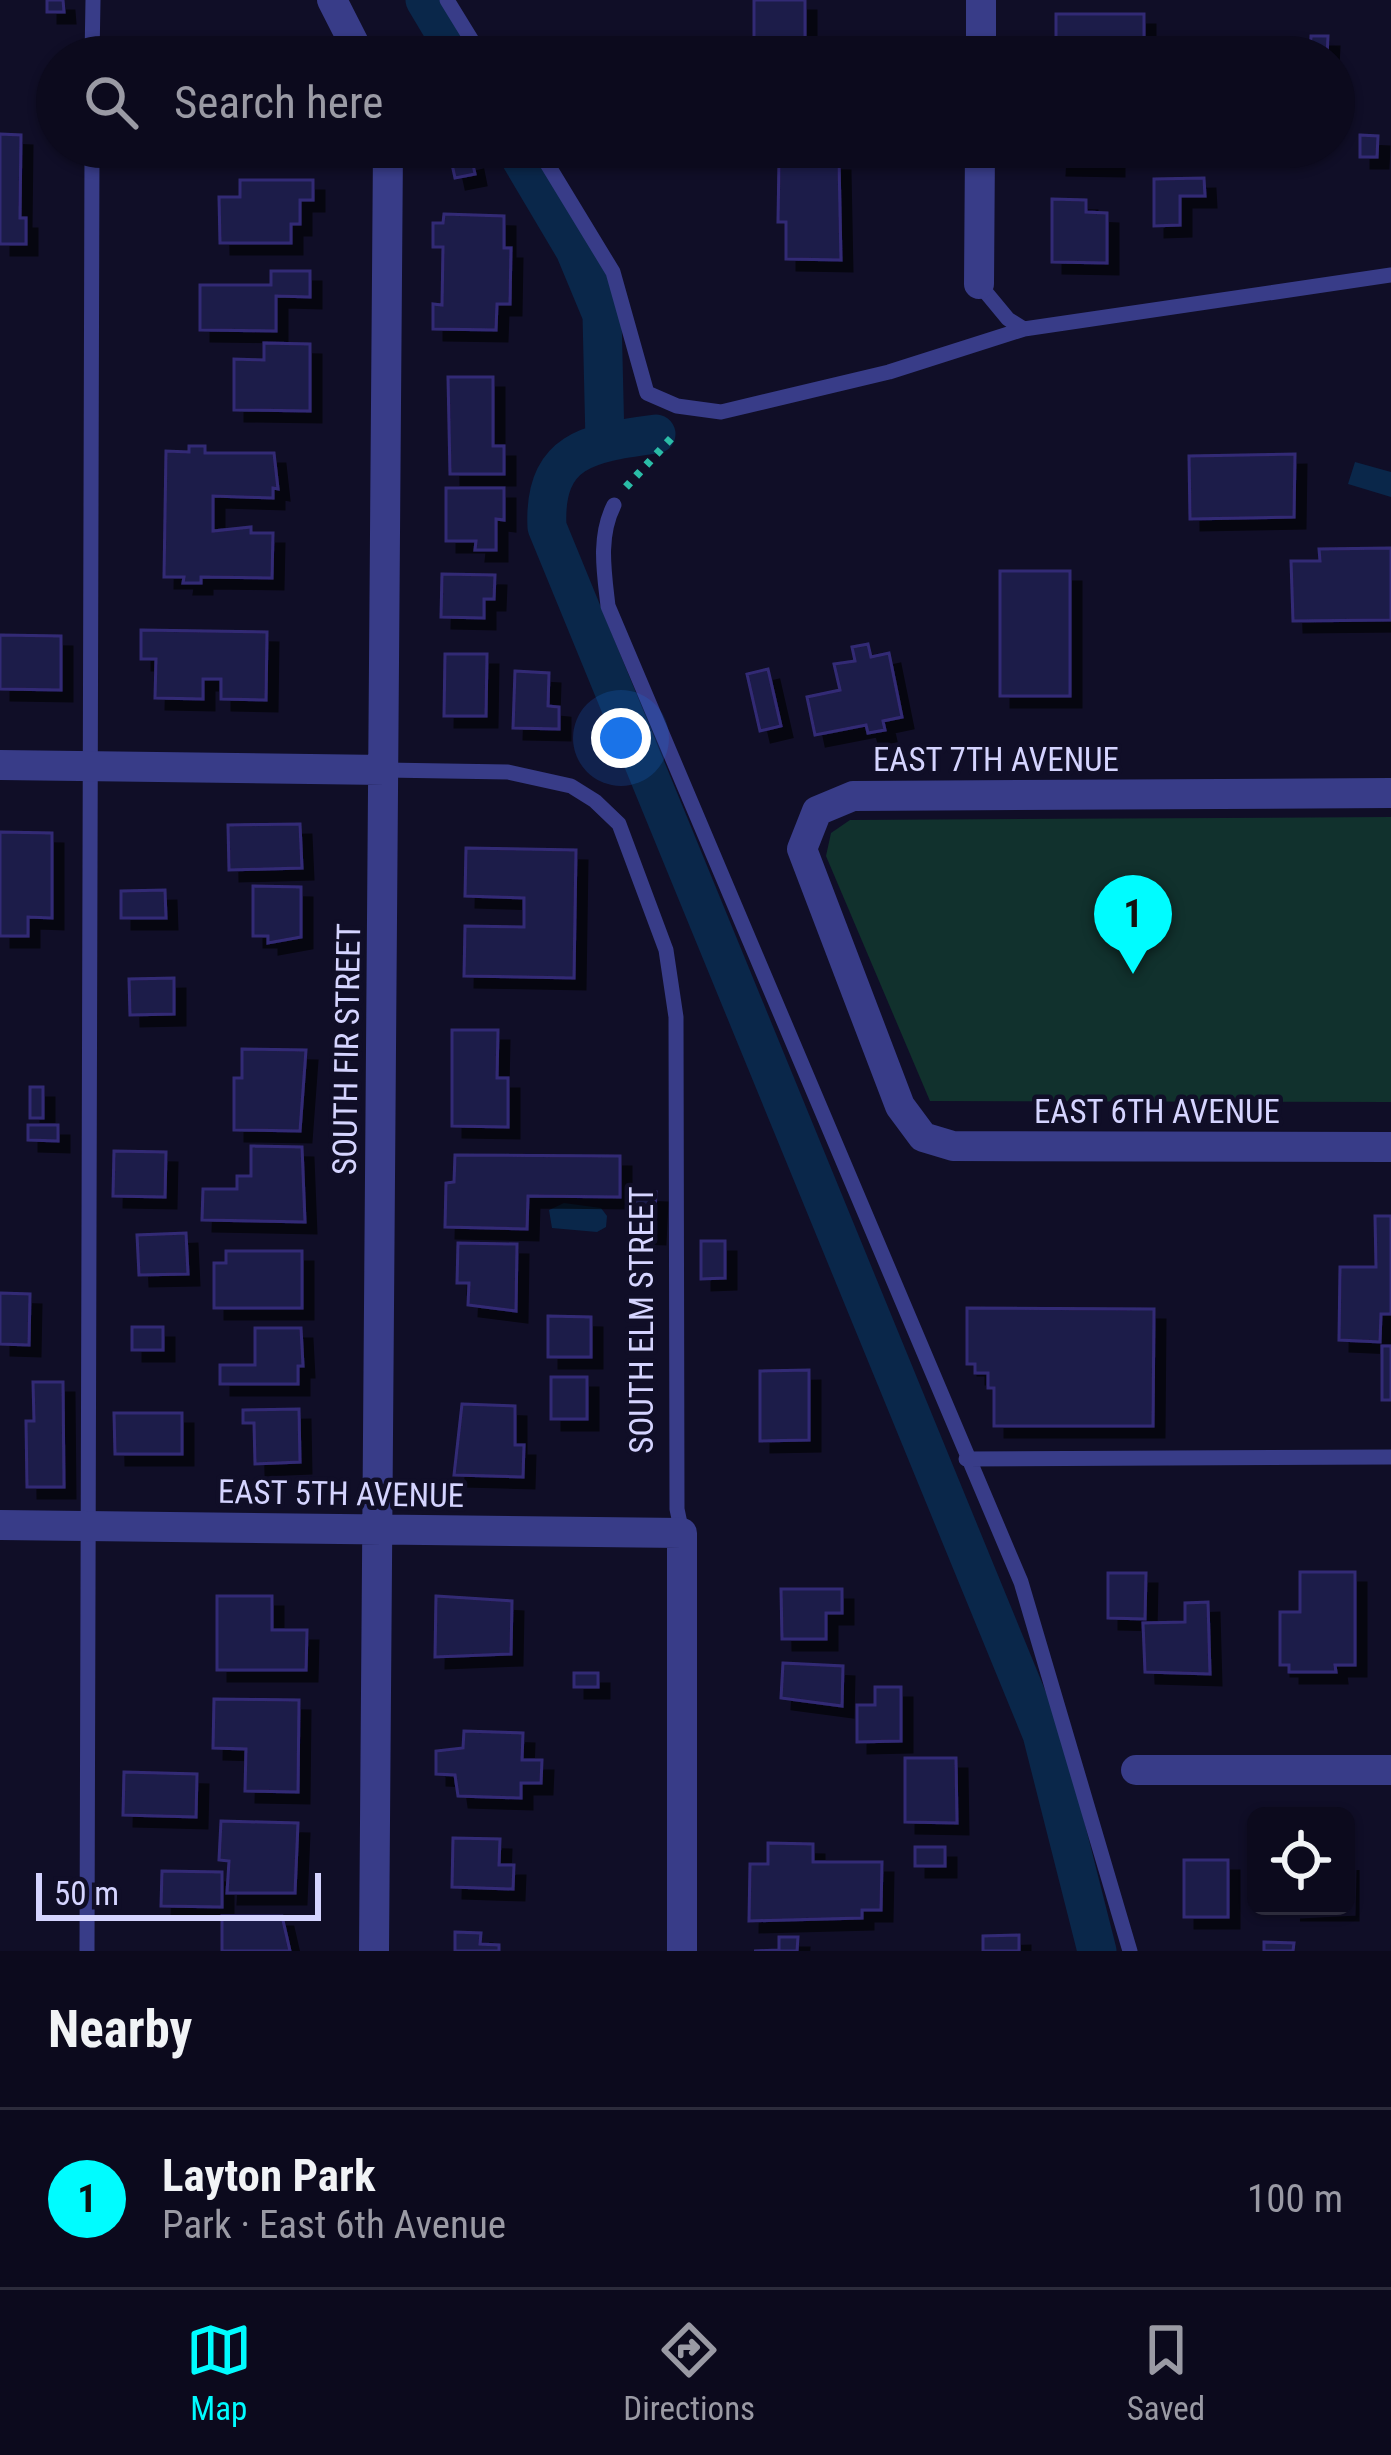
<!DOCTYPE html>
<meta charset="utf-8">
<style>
body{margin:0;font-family:"Roboto Condensed",sans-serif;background:#151326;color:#f1f3f6}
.controls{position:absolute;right:36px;bottom:36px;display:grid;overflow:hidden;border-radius:18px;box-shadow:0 3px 9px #0004}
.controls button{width:108px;height:108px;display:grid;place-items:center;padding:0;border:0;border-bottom:3px solid #2c2b3b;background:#0c0a1d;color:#f1f3f6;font:60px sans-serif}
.scale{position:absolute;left:36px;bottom:30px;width:285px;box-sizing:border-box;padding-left:12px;border:6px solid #d5d4ff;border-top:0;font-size:33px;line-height:42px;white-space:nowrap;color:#d5d4ff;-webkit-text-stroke:9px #100e27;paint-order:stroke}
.you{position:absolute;left:621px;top:738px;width:42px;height:42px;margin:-30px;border:9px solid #fff;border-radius:50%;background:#1a73e8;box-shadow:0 0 0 18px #1a73e833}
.badge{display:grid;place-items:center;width:78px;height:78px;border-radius:50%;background:#00fcff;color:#111;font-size:39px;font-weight:700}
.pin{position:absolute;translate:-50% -99px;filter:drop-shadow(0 3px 6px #0008)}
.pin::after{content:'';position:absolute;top:63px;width:42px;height:36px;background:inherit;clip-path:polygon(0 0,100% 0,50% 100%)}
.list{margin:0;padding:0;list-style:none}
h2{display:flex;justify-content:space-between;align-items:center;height:156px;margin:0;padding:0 48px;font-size:51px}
h2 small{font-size:39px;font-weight:400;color:#9a9aa4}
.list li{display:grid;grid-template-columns:78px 1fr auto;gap:36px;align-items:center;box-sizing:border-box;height:180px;padding:0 48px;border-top:3px solid #2c2b3b}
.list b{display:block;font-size:45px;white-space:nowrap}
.list p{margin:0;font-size:39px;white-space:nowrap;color:#9a9aa4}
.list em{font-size:39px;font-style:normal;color:#9a9aa4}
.icon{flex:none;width:66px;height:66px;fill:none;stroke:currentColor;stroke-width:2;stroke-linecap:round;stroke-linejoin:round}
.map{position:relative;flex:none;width:1391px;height:1951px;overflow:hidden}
.search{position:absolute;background:#0c0a1d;box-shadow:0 3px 9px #0004;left:36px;right:36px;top:36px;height:132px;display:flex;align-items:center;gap:30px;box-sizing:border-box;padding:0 42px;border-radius:66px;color:#9a9aa4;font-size:45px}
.sheet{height:336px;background:#0c0a1d}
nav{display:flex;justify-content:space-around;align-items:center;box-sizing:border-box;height:168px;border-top:3px solid #2c2b3b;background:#0c0a1d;font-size:33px;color:#9a9aa4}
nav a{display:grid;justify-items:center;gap:6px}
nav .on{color:#00fcff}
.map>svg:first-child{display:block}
.green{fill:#11312d}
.water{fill:#0a274a}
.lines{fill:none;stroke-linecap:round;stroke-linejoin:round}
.canal{stroke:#0a274a;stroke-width:39}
.building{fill:#1f1a49;stroke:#332b75;stroke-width:3;filter:url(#shadow)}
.path{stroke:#2bbca7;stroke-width:8;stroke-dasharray:6 9;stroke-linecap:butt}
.lane{stroke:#383c88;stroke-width:15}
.street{stroke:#383c88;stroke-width:30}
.labels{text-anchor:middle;stroke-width:9;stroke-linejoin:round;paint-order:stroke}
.street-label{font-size:33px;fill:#d5d4ff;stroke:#100e27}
</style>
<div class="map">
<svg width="1391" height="1951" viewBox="0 0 1391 1951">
<defs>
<filter id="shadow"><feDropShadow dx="11" dy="11" stdDeviation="0" flood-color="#0009"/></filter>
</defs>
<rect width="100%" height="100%" fill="#100e27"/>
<!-- green -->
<path class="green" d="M1391,817V1102L930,1101L826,856L831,833L850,820Z"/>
<!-- water -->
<path class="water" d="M1355,462L1391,472V497L1348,484Z
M564,1203L601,1208L607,1216L606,1227L597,1232L552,1228L549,1210Z"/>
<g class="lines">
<!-- canal -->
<path class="canal" d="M425,0L459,57
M514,147L575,250L602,315L605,442
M656,434C591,443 543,448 547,527L1042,1734L1097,1951"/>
</g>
<!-- building -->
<path class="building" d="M47,0H63L64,12H47Z
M754,0H805V57H754Z
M1056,14H1144V57H1056Z
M1311,36H1328L1327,57H1310Z
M195,46L236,47L258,51V57H181L195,55Z
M0,134L21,135L20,218H26V244H0Z
M1360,135L1378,136L1377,157H1360Z
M1057,147H1113V165L1056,164Z
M472,159L475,174L455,178L452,164Z
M779,159L839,160L841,260L786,259V222H778Z
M1204,178L1205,196H1180V225L1154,226V179Z
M240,180H313V200H300V224H291V243H220L219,197H240Z
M1052,199L1086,200V212L1107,213V263L1052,262Z
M444,214L504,216V248H511L510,304H497L496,330L433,329V304L442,305L443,247H433V223H443Z
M271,271H310V297L276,296V331L200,330V285H271Z
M264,343L310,344V411L234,410V359L264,360Z
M448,377H493V446H504V474H450Z
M189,446H205V453H274L278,489L273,488V498L213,496V531L251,527V533H273L272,578L201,577V583H183L184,577H164L166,451L189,452Z
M1295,454L1294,517L1190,519L1189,456Z
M446,488H504V520L496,519V550H475L476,541H446Z
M1391,548V620L1293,621L1291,561H1320L1319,549Z
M1000,571H1070V696H1000Z
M442,574L495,575L494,599H484V618L441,617Z
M141,630L267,632L266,700L221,699V679H203V699L155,698L156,659H141Z
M0,635L61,636V690L0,689Z
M868,644L871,657L889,653L902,717L883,721L885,730L868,733L866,725L815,735L807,697L840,690L834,664L855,661L852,647Z
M445,654H487L486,716H444Z
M768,669L781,726L760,731L747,674Z
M515,671L549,673L548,706L559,707V729L513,728Z
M300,824L302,868L229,870L228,825Z
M0,832L52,833V918L28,917V936H0Z
M466,848L576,850L574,978L464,976L465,926L524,927V898L465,896Z
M253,886L301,887V937L268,943V936H253Z
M165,890L166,918H121V891Z
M174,978V1014L130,1015L129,979Z
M452,1030H498L497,1078H508V1127L452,1126Z
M242,1049L306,1050L300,1131L234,1130V1078H242Z
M30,1087H43V1118H30Z
M28,1125H58V1141L28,1140Z
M251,1146L302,1147L305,1222L202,1220L203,1189H237V1176H251Z
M114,1151L166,1152L165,1197L113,1196Z
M455,1155L620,1156V1197L528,1196L527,1229L445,1227L446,1183L454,1182Z
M629,1191L656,1192L654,1233L628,1232Z
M1375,1216H1391V1314H1381L1380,1342L1339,1340L1340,1267H1376Z
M186,1233L188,1274L139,1275L137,1235Z
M701,1241H725V1278L701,1279Z
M458,1243L517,1244L516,1311L468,1305L469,1283H457Z
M226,1251H302V1308H214V1263H226Z
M0,1293L30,1294L29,1345L0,1344Z
M967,1308L1154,1309L1153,1426H994V1388H988V1373H975V1364H967Z
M548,1316L591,1317V1357H548Z
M132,1327H163V1350H132Z
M255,1328H301L303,1366H298V1384H220V1365H255Z
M1382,1346H1391V1400H1382Z
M809,1370V1440L760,1441V1371Z
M551,1377H587V1419H551Z
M33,1382H63L64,1487H27L26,1421H34Z
M462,1404L515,1406V1445H524L523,1477L454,1475Z
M299,1409L300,1462L255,1464L254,1423H243V1410Z
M114,1413H182V1454H115Z
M1300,1572H1355V1665H1335L1336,1672H1289V1665H1280V1612H1300Z
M1108,1573H1146L1145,1619L1108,1618Z
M781,1589H842V1613H826V1639H782Z
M217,1596H272V1630H307L306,1670H217Z
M436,1596L512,1601L511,1654L435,1657Z
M1208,1602L1210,1674L1145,1672L1143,1623L1185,1622V1603Z
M783,1663L843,1666L842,1706L781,1698Z
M574,1673H598V1687H574Z
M875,1687H901V1741L857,1742V1705H875Z
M214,1699L299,1700L298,1792L245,1791L246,1749L213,1748Z
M464,1731L523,1733L522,1760H542L541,1783H521V1798L458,1796L455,1775L436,1774V1751L463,1748Z
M905,1758H956L957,1823L905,1822Z
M124,1772L197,1774L196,1817L123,1815Z
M221,1821L298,1823L295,1893H227L229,1861L219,1860Z
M453,1838L500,1839L499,1865H514L513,1889L452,1887Z
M768,1843L813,1844V1862H882L881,1910H862V1918L749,1921L750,1864H768Z
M915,1847H945V1866H915Z
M1347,1859V1909H1289L1346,1906Z
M1184,1860H1228V1917H1184Z
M162,1871L222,1872V1907L161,1906Z
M222,1916H282L290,1951H222Z
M455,1932L481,1933L480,1944L499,1945V1951H455Z
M1019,1935V1951H983V1936Z
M779,1937H798L797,1951H754L779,1950Z
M1264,1942L1294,1943L1293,1951H1264Z"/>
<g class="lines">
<!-- path -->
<path class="path" d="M626,487L677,432"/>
<!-- lane -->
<path class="lane" d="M447,0L482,57
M92,57L93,0
M537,147L613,272L647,393L677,406L721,412L889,372L1024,329
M979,284L1008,319L1024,329L1391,275
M614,505C598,537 604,571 608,606L1021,1582L1130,1951
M385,770L508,772L571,786L595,801L619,824L666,950L676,1017L677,1509L682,1533
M966,1459L1391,1457
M87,1951L92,147"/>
<!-- street -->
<path class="street" d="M332,0L361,57
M981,57V0
M979,284L980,147
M0,765L385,770
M1391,793L853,796L817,811L802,849L900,1106L923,1137L953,1146L1391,1147
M0,1525L682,1533V1951
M1136,1770H1391
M374,1951L388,147"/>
</g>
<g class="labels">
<!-- street labels -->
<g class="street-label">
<text x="996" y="771">EAST 7TH AVENUE</text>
<text transform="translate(346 1049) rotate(-89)" y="12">SOUTH FIR STREET</text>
<text x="1157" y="1123">EAST 6TH AVENUE</text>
<text transform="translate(641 1320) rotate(-90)" y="12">SOUTH ELM STREET</text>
<text transform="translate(341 1493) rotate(1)" y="12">EAST 5TH AVENUE</text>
</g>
</g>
</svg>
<div class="controls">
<button><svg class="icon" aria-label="locate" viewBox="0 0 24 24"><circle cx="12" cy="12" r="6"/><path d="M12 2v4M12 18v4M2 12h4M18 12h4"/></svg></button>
</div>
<div class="scale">50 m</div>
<div class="you"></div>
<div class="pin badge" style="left:1133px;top:974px">1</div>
<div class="search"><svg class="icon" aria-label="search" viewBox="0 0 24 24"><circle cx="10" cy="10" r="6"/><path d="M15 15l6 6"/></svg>Search here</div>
</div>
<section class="sheet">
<h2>Nearby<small></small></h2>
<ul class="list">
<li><span class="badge">1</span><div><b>Layton Park</b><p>Park · East 6th Avenue</p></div><em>100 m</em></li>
</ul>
</section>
<nav>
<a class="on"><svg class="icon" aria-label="map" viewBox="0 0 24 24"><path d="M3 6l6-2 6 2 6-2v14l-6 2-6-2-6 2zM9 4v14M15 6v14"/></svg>Map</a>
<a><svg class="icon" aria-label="directions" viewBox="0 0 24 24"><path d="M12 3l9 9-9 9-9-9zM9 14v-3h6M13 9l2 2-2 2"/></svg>Directions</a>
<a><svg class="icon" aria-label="saved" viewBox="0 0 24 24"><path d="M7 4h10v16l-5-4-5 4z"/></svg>Saved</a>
</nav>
